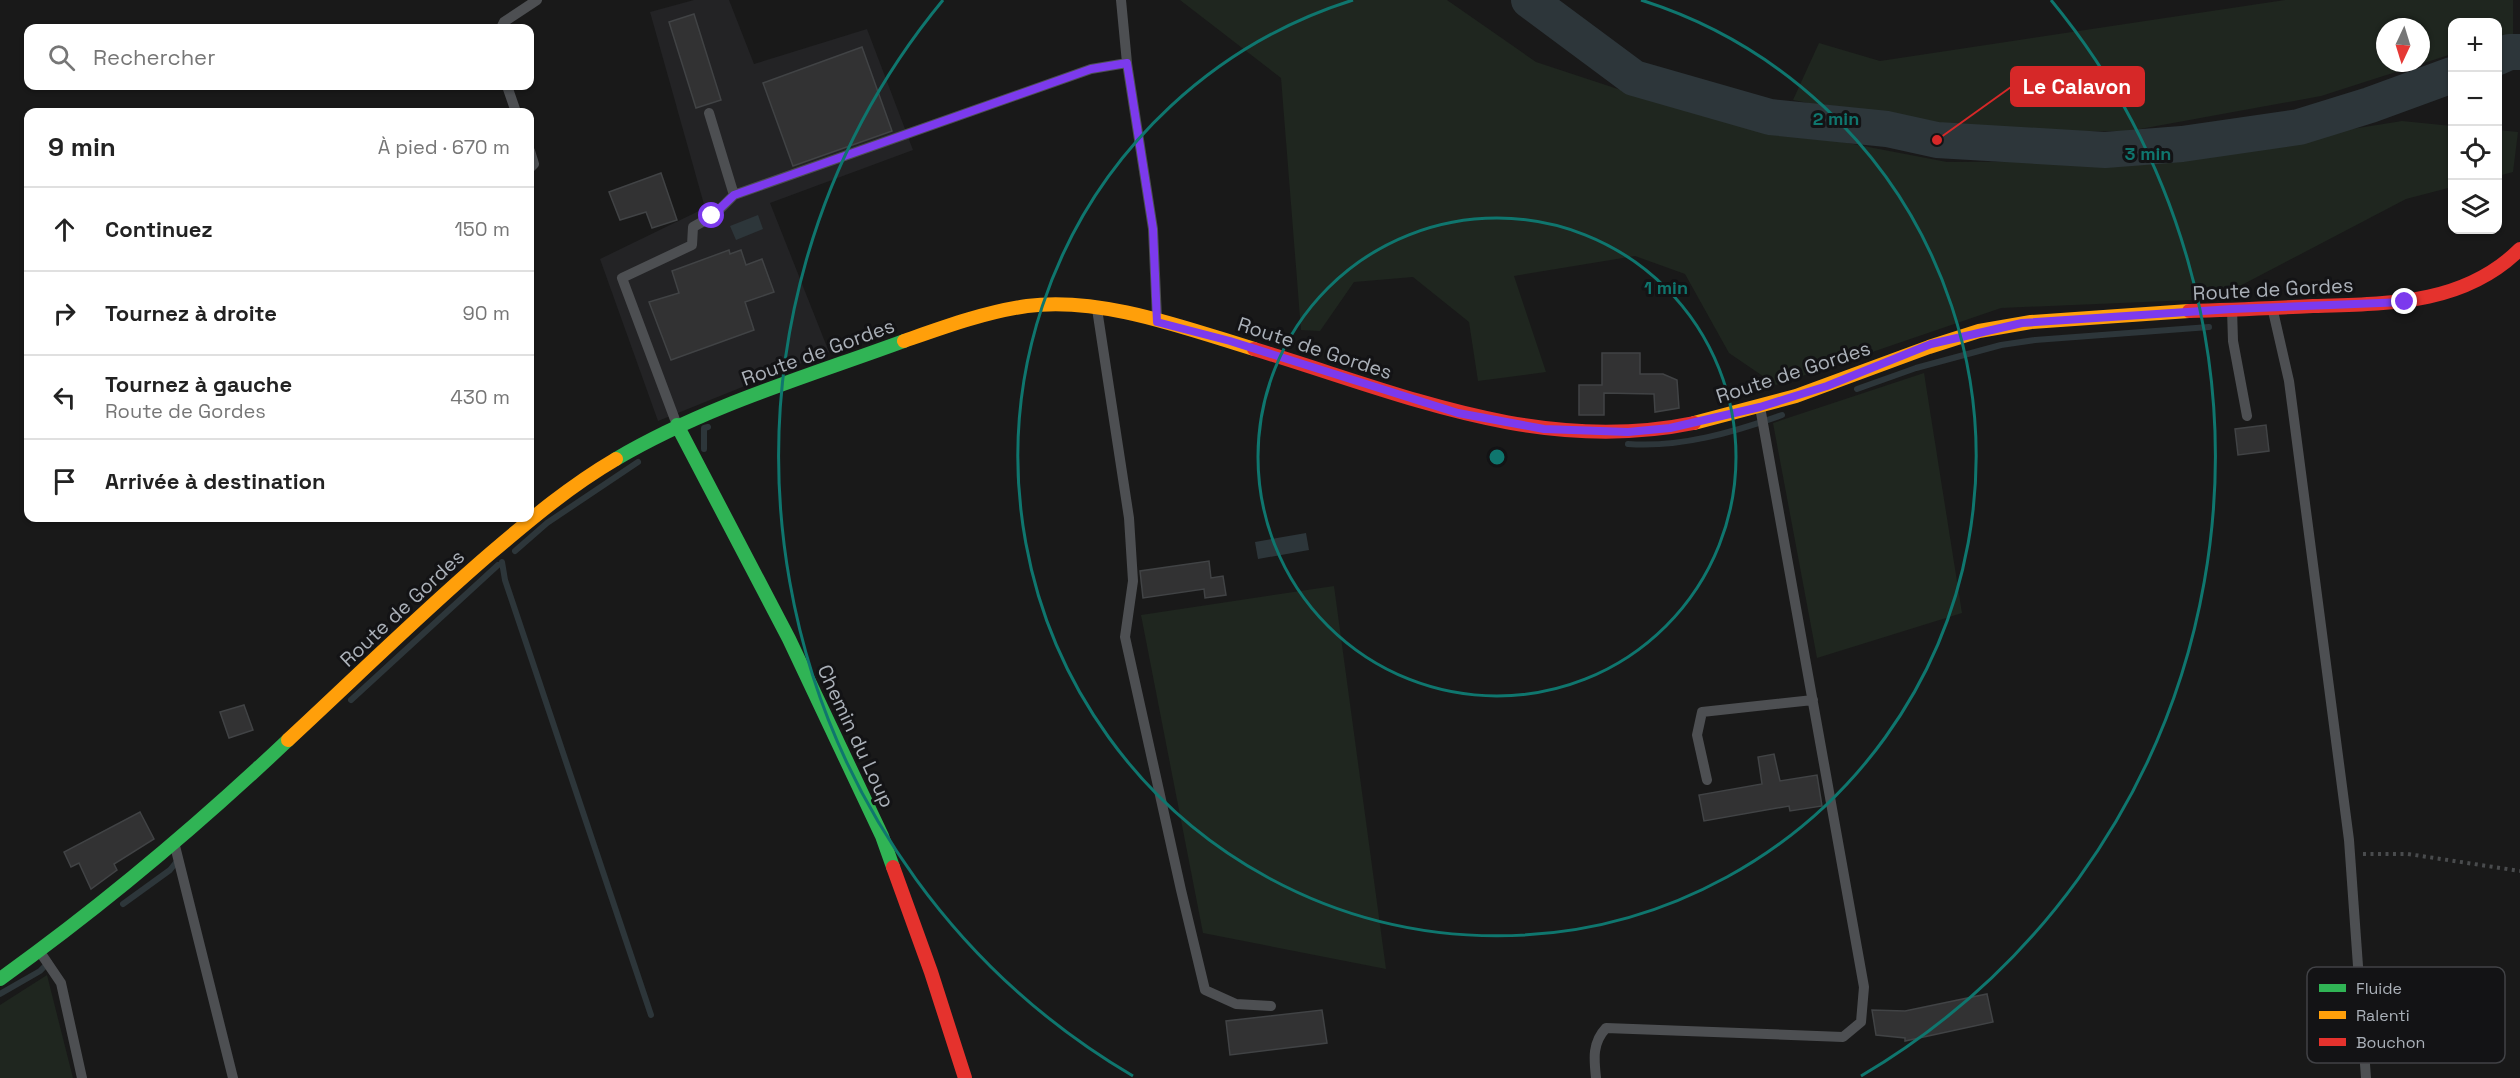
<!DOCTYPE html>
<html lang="fr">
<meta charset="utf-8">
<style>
body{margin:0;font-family:"Space Grotesk",sans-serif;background:#f2f2f2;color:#222}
.controls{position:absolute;right:18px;top:18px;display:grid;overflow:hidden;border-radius:12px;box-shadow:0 2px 4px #0004}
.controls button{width:54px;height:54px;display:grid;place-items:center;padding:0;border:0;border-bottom:2px solid #e0e0e0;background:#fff;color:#222;font:30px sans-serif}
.compass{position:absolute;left:2376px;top:18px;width:54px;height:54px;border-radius:50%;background:#fff;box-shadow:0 2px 4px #0004;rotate:184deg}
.stop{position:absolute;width:18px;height:18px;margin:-14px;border:4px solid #7c3aed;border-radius:50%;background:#fff}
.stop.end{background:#7c3aed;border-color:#fff;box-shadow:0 2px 6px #0008}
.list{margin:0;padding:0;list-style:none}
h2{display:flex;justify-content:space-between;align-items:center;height:78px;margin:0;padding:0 24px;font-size:26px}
h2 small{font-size:20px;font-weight:400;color:#767676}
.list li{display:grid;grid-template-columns:39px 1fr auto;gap:18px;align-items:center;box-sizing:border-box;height:84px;padding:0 24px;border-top:2px solid #e0e0e0}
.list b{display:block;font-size:22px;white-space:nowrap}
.list p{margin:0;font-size:20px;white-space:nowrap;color:#767676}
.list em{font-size:20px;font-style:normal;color:#767676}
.icon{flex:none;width:33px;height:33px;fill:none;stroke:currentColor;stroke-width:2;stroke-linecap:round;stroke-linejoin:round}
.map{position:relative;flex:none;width:2520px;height:1078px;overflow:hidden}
.search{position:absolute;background:#fff;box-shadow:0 2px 4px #0004;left:24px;top:24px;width:510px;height:66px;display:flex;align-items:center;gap:15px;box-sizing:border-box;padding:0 21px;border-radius:12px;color:#767676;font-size:22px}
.panel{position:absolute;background:#fff;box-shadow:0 2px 4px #0004;left:24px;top:108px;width:510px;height:414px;border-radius:12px}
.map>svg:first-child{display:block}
.built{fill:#232325}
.green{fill:#1f261f;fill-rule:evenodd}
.water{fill:#2d363a}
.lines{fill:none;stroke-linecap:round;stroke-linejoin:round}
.stream{stroke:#2d363a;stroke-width:6}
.river{stroke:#2d363a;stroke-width:36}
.building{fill:#323233;stroke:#414345;stroke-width:1.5}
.path{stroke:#494b4d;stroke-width:4;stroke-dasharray:3 4.5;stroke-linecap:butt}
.lane{stroke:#4d4f52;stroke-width:10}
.fast{stroke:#30b455;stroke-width:14}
.slow{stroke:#ff9f0a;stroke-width:14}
.jam{stroke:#e5322d;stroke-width:14}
.route{stroke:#7c3aed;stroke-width:8}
.ring{fill:none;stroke:#0f766e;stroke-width:3}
.labels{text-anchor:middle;stroke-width:6;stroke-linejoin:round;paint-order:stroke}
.street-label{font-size:20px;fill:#abb1b9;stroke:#131315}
.key{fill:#131315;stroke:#414246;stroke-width:1.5}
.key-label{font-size:16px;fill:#abb1b9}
.centre{fill:#0f766e;stroke:#131315;stroke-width:3}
.ring-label{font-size:18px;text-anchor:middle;font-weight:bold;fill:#0f766e;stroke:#131315;stroke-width:6;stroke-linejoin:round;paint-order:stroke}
.leader{fill:none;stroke:#d62828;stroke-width:2}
.callout-dot{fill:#d62828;stroke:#131315;stroke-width:2}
.callout{fill:#d62828;stroke:#d62828;stroke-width:2}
.callout-label{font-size:21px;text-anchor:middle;font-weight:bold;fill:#fff}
</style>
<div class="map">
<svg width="2520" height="1078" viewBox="0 0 2520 1078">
<rect width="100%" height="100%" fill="#191919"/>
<!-- built -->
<path class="built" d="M694,0H729L754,64L867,29L913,150L770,203L829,352L658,421L600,259L705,208L650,12Z"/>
<!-- green -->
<path class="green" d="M1180,0H1447L1536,62L1630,93L1811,136L1947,162L2150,161L2402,121L2452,126V187L2406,199L2215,299L2001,308L1776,385L1729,353L1685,274L1635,256L1514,276L1546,372L1478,381L1469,322L1413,277L1354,282L1320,331L1301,330L1281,78Z
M2285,0H2513V35L2498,40V22H2452V54L2321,96L2129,131L1954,132L1793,100L1819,43L1880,61ZM2385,27H2421V63H2385Z
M2498,130L2518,132L2513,172L2498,176Z
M1924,373L1962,613L1817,658L1773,423Z
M1334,586L1386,969L1203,933L1141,615Z
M47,975L73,1078H0V1005Z"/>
<!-- water -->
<path class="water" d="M758,215L763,229L736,240L730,226Z
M1306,533L1309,550L1258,559L1255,542Z"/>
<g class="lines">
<!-- stream -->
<path class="stream" d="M1857,389L1916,368L2001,345L2035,340L2209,327
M1628,444C1680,448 1734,432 1782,415
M704,449V428L708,427
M515,551L547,523L638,462
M502,562L505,580L651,1015
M351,700L498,565
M123,904L170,870L178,860
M0,994L40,971L49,962"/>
<!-- river -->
<path class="river" d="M1529,0L1634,78L1770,117L1887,129L1937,140L2105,150L2182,144L2299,127L2370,105L2452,75
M2498,57L2509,52H2520"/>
</g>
<!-- building -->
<path class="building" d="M694,14L721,100L696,108L669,22Z
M862,47L892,131L793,166L763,83Z
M661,173L677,220L652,228L646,212L620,220L609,192Z
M729,250L730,254L741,250L746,265L762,259L774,292L745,302L754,330L671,360L649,302L679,293L672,271Z
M1602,353H1640V374H1663L1677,380L1679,408L1655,412L1654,394L1604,393V415H1579V385H1602Z
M2266,425L2269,451L2238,455L2235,429Z
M1209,561L1211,578L1223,576L1226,595L1205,598L1204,589L1143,598L1140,571Z
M244,705L253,730L229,738L220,712Z
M1774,754L1780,781L1817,775L1822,806L1790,811L1789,806L1704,821L1699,795L1762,784L1758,757Z
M140,812L154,839L114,864L117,870L91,889L79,863L71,867L64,852Z
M1987,994L1993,1022L1905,1041V1038L1876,1035L1872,1010L1905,1011Z
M1322,1010L1327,1043L1230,1055L1226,1021Z"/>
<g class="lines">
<!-- path -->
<path class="path" d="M2363,854H2408L2520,871"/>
<!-- lane -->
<path class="lane" d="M1121,0L1127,63L1153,229L1157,318
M501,28L504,22L537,0
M507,86L516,112
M709,113L734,195
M530,151L534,164L530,168
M1097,309L1129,518L1133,581L1125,637L1181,890L1205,990L1236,1004L1271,1006
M2232,309L2233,341L2247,416
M2273,311L2289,381L2349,840L2366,1078
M677,425L622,278L692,245L693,227L713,216L734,195L1091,69L1127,63
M1707,780L1697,735L1702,712L1813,700
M175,846L233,1078
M40,952L61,983L82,1078
M1596,1078C1594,1059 1592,1043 1606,1028L1843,1037L1861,1022L1864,987L1760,407"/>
<!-- fast -->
<path class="fast" d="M677,425L789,639L882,836L893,867
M616,459C706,406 806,377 904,341
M0,979C102,906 197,826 288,740"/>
<!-- slow -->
<path class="slow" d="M904,341C944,327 985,312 1027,306C1100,296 1185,328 1254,349
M1694,423L1796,396L1929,347L1979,331L2031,322L2189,311
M288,740C356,677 422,612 492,552C532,518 570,486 616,459"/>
<!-- jam -->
<path class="jam" d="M2189,311C2230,310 2272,308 2313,306C2387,304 2464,305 2520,249
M1254,349C1400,393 1538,455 1694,423
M893,867L931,972L965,1078"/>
</g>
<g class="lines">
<!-- route -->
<path class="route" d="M712,216L734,195L1091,69L1127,63L1153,229L1157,322L1230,341L1458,413L1544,429L1628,432L1670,428L1760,407L1827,386L1931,344L2022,323L2232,309L2405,302"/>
</g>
<!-- distance rings -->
<g class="ring">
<circle cx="1497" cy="457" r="239"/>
<path d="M1641 0A479 479 0 1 1 1353 0"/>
<path d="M1133 1076A718 718 0 0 1 943 0M2051 0A718 718 0 0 1 1861 1076"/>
</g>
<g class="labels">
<!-- street labels -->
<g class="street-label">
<text transform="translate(2273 289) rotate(-3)" y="7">Route de Gordes</text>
<text transform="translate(1315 348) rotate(18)" y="7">Route de Gordes</text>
<text transform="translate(818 352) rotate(-20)" y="7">Route de Gordes</text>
<text transform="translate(1793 372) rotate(-18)" y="7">Route de Gordes</text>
<text transform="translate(402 608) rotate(-43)" y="7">Route de Gordes</text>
<text transform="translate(856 736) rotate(65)" y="7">Chemin du Loup</text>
</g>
</g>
<!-- legend -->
<rect x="2307" y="967" width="198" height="96" rx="9" class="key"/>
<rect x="2319" y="984" width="27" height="8" fill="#30b455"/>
<rect x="2319" y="1011" width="27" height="8" fill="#ff9f0a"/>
<rect x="2319" y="1038" width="27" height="8" fill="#e5322d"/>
<g class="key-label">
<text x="2356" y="994">Fluide</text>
<text x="2356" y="1021">Ralenti</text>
<text x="2356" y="1048">Bouchon</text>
</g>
<circle cx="1497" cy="457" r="9" class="centre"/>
<g class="ring-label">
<text x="1836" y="125">2 min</text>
<text x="2148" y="160">3 min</text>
<text x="1666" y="294">1 min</text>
</g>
<!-- callouts -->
<path class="leader" d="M1937 140L2011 87"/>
<circle class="callout-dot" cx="1937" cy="140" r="6"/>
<rect class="callout" x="2011" y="67" width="133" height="39" rx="6"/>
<g class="callout-label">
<text x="2077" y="94">Le Calavon</text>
</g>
</svg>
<div class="controls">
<button>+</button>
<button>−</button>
<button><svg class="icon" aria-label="locate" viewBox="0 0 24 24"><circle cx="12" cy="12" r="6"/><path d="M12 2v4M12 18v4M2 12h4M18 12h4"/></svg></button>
<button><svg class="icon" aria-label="layers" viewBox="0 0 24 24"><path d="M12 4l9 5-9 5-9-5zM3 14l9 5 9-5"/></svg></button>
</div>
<svg class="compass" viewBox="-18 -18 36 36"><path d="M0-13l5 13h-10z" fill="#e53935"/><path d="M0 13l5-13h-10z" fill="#767676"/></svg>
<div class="stop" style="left:712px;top:216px"></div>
<div class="stop end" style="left:2405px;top:302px"></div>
<div class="search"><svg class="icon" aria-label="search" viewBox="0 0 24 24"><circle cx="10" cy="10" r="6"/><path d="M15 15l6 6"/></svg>Rechercher</div>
<section class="panel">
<h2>9 min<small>À pied · 670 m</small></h2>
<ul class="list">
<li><svg class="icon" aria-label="ahead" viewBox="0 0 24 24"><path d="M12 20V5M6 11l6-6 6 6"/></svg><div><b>Continuez</b></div><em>150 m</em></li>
<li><svg class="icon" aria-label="right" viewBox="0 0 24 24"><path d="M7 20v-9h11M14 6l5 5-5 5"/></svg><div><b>Tournez à droite</b></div><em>90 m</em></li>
<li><svg class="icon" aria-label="left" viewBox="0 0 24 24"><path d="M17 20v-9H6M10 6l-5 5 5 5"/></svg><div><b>Tournez à gauche</b><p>Route de Gordes</p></div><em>430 m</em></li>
<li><svg class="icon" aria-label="arrive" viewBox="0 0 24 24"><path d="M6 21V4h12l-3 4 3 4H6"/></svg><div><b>Arrivée à destination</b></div></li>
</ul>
</section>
</div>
